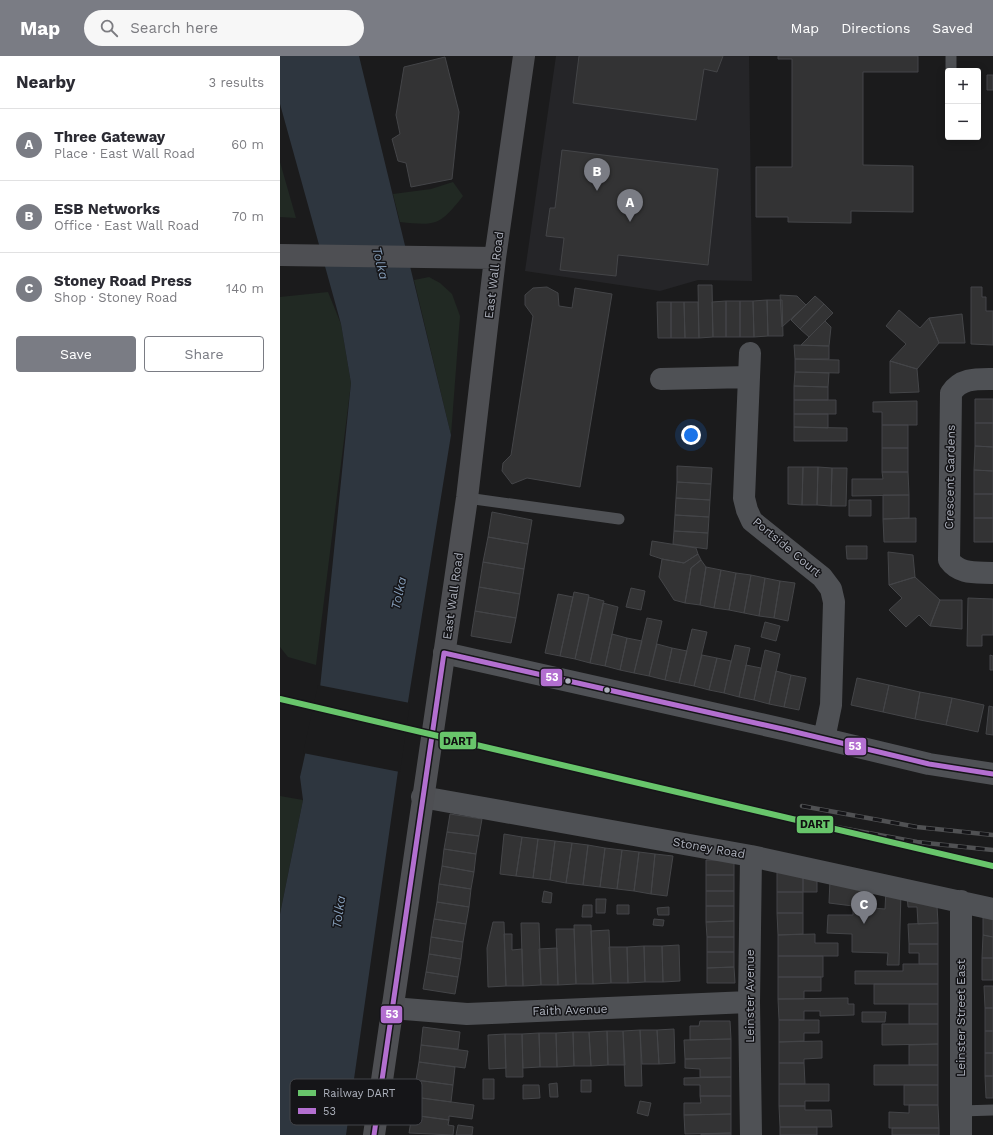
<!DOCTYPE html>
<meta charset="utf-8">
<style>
body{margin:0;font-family:"Work Sans",sans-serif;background:#f7f7f7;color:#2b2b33}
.controls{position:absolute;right:12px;top:12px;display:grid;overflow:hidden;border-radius:4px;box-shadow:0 2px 10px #0003}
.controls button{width:36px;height:36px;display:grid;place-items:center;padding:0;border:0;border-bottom:1px solid #e1e1e2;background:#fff;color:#2b2b33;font:20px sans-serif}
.you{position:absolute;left:411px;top:379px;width:14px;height:14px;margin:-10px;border:3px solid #fff;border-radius:50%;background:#1a73e8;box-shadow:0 0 0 6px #1a73e833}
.badge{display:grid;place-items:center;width:26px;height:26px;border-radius:50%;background:#7a7c84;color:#fff;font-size:13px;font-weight:700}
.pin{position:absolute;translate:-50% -33px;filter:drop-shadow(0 1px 2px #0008)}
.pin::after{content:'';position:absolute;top:21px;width:14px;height:12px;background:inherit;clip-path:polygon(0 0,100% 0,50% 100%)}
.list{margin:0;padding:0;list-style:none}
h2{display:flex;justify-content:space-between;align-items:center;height:52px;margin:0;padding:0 16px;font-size:17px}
h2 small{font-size:13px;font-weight:400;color:#7c7c81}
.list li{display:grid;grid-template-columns:26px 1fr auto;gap:12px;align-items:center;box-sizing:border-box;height:72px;padding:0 16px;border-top:1px solid #e1e1e2}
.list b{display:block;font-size:15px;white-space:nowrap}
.list p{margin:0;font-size:13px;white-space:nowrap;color:#7c7c81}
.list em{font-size:13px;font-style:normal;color:#7c7c81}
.actions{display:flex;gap:8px;padding:12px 16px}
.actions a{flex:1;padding:9px 0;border:1px solid #7a7c84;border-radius:4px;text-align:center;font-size:14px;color:#7a7c84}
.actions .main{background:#7a7c84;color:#fff}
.icon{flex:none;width:22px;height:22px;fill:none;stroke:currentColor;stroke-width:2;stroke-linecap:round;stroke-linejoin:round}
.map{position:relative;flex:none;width:713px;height:1079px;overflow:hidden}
header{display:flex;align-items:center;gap:24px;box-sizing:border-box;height:56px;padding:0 20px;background:#7a7c84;color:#fff}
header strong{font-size:19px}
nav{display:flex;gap:22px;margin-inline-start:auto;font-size:14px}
.search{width:280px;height:36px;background:#f7f7f7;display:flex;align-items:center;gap:10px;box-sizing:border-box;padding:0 14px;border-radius:22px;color:#7c7c81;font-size:15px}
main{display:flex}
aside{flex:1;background:#fff}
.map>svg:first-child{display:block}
.built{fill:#252528}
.green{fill:#212923}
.water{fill:#2e363f}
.pier{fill:#1b1b1c}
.building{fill:#333334;stroke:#444548}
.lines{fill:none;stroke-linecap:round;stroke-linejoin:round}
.lane{stroke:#4f5155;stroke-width:11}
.street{stroke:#4f5155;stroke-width:22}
.secondary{stroke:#4e4f53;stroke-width:22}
.rail-casing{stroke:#505153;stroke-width:4.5}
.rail{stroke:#151518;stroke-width:3;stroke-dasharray:9;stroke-linecap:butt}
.bus-1-casing{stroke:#151518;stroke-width:8}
.bus-1{stroke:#b36fd0;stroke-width:5}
.rail-1-casing{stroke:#151518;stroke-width:9}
.rail-1{stroke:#68c56b;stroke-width:6}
.bus-dot{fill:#adb1bc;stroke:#151518;stroke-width:1.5}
.labels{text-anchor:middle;stroke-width:3;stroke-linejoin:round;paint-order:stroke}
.street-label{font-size:12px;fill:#adb1bc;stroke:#151518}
.water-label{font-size:13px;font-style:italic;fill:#849cb7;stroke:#151518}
.key{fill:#151518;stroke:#434449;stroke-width:1}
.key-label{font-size:11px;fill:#adb1bc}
.line-badge{stroke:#151518;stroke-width:1.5}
.badge-label{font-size:11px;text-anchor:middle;font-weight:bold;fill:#fff}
.pale-badge-label{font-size:11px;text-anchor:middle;font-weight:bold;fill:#111}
</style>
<header>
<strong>Map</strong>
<div class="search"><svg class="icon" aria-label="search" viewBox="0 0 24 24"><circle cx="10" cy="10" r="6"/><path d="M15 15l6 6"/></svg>Search here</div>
<nav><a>Map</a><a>Directions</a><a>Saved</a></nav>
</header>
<main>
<aside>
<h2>Nearby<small>3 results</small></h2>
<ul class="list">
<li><span class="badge">A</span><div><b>Three Gateway</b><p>Place · East Wall Road</p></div><em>60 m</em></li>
<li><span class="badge">B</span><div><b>ESB Networks</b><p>Office · East Wall Road</p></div><em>70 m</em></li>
<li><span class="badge">C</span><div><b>Stoney Road Press</b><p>Shop · Stoney Road</p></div><em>140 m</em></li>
</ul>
<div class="actions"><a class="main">Save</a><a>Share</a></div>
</aside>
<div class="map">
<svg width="713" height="1079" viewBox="0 0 713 1079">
<rect width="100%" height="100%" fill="#1b1b1c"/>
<!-- built -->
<path class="built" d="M276,0H469L472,225L418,224L380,235L245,215Z"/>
<!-- green -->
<path class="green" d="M0,106L16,162L0,161Z
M173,126L183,140C160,169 157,170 120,166L113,138L151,133Z
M149,221L160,227L172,238L180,260L171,379L134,224Z
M48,236L61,268L71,327L36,609L8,601L0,591V241Z
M0,740L23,744L0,858Z"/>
<!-- water -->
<path class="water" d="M0,0H79L171,379L127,652L66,1079H0V858L23,744L20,721L40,632L71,327L61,268L0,48Z"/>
<!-- pier -->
<path class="pier" d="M38,629L130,647L120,716L23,697Z"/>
<!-- building -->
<path class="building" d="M299,0H443L437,16L424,13L416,64L293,47Z
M498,0H638V16H583V109L633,110V156L571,155V167L508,166V161H476V111H512V3H498Z
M165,1L179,56L172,123L131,131L126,107L118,105L112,83L120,78L116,59L124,11Z
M707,19H713V34H707Z
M282,94L438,113L428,209L338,199L336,220L280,214L284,182L266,180L270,152H275Z
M418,229H432L433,281L419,282Z
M267,231L278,237L279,250L292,252L295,232L332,238L300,431L247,422L232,428L222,415L223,407L231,399L253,260L245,249V239L253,232Z
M691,231H702V241H706V255H713V289L691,288Z
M500,239L517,240L526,249L502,271Z
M535,240L544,248L520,273L511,264Z
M487,244H502L503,280H488Z
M487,244L488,280L474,281L473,245Z
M446,245V281H433L432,246Z
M446,245H460V281H446Z
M460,245H473L474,281H460Z
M377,246H391V282H378Z
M391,246H404L405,282H391Z
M404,246H418L419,282H405Z
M544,248L553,257L529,281L520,273Z
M619,254L640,272L649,262L659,287L637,313L610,305L626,288L606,270Z
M682,258L685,287H659L649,262Z
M545,265L551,271L549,290L521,289Z
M514,289L549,290V303H515Z
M515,303L559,304V317L515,316Z
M610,305L637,313L639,336L610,337Z
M515,316L549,317L548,331L514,330Z
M514,330L548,331V344H514Z
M695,343H713V367H695Z
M514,344H556V358H514Z
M637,345V369H602V356H593V346Z
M514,358H548V372L514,371Z
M695,367H713V391L695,390Z
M602,369H628V392H602Z
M514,371L567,372V385H514Z
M695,390L713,391V415L694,414Z
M602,392H628V416H602Z
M397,410L432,412L431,428L397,426Z
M508,411H523L522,449L508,448Z
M523,411H538L537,449H522Z
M538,411L552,412L551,450L537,449Z
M552,412H567L566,450H551Z
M694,414L713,415V438H694Z
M602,416H628L629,439L572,440V423H603Z
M397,426L431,428L430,444L396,442Z
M694,438H713V462H694Z
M603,439H629V462L603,463Z
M396,442L430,444L429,461L395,459Z
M569,444H591V460H569Z
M212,456L252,464L248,488L208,481Z
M395,459L429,461L428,477L394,475Z
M636,462V486H604L603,463Z
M694,462H713V486H694Z
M394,475L428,477L427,493L393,488Z
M208,481L248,488L244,513L203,506Z
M372,485L416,492L418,498L404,507L382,503L370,499Z
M566,490H587V503H567Z
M608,496L633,499L635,521L609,529Z
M418,498L421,504L411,512L405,547L394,544L379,521L382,503L404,507Z
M421,504L426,511L420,549L405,547L411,512Z
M203,506L244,513L240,538L199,531Z
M426,511L441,514L434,552L420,549Z
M441,514L456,517L449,554L434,552Z
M456,517L471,519L464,557L449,554Z
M471,519L485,522L479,560L464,557Z
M635,521L660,544L650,570L639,559L626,571L609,554L622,542L609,529Z
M485,522L500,525L494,562L479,560Z
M500,525L515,527L508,565L494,562Z
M199,531L240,538L236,562L195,555Z
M351,532L365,535L361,554L346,551Z
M294,536L309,539L295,603L280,600Z
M278,538L293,541L280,600L265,597Z
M309,541L324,545L310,607L295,603Z
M688,542L713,543V579H702V590H687Z
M660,544H682V573L650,570Z
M323,547L338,551L325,610L310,607Z
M195,555L236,562L231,587L191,580Z
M367,562L382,565L369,620L354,617Z
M485,566L500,570L496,585L481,581Z
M412,573L427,576L414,630L399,627Z
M332,578L347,582L340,614L325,610Z
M347,582L362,585L354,617L340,614Z
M377,588L392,592L385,624L369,620Z
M455,589L470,592L459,641L444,637Z
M392,592L407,595L399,627L385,624Z
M485,594L500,598L489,648L474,644Z
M422,599L437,602L429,634L414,630Z
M710,599L713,600V614H710Z
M437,602L451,605L444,637L429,634Z
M466,609L481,612L474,644L459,641Z
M496,615L511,619L504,651L489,648Z
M511,619L526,622L519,654L504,651Z
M577,622L609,629L603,656L571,649Z
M609,629L640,636L635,663L603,656Z
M640,636L672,642L666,669L635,663Z
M672,642L704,649L698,676L666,669Z
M709,650L713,651V679L706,678Z
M170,758L202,763L199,780L167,776Z
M167,776L199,780L196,798L164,793Z
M224,778L242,781L236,820L220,818Z
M242,781L258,783L253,822L236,820Z
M258,783L275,785L270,824L253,822Z
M275,785L292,787L286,827L270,824Z
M292,787L308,789L303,829L286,827Z
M308,789L325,792L320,831L303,829Z
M325,792L342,794L337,833L320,831Z
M164,793L196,798L194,816L162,810Z
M342,794L359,796L354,835L337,833Z
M359,796L375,798L371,838L354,835Z
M375,798L393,800L387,840L371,838Z
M426,804H454V819H426Z
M162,810L194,816L191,833L159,828Z
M497,814L523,820V836H497Z
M426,819H454V835H426Z
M523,820H537V836H523Z
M550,824L593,830L592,852L605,853L606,834L621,836L619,909H607L608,897L572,896V878L547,877L548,859H573V850L549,847Z
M159,828L191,833L189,851L157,846Z
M264,835L272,837L271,847L262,846Z
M426,835H454V850H426Z
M497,836H523V857H497Z
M627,839L657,850L658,867L638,868L637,851H628Z
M316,843H326L325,857H316Z
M157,846L189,851L186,868L154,863Z
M303,849H312V861H302Z
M337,849H349V858H337Z
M426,850H454V865L426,866Z
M389,851V859H378L377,852Z
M497,857H523V878L498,879Z
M703,861L713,862V881L703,879Z
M154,863L186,868L183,886L151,881Z
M374,863L384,864L383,870L373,869Z
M454,865V881H427L426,866Z
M213,866H224L226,930L208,931L207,892Z
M241,867H259L261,929L243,930Z
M658,867V888H629L628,868Z
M294,869H311L313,928H296Z
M276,873H294L296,928L278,929Z
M329,874L331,927L313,928L311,875Z
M224,878H232V894L242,893L243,930H226Z
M535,878V887H558V900H498V879Z
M703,879L713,881V902H702Z
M151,881L183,886L181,903L149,898Z
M427,881H454V896H427Z
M629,888H658V908H639V897H629Z
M399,889L400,925L383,926L382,890Z
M364,890H382L383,926H365Z
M364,890L365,926L348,927L347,891Z
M329,891H347L348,927H331Z
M277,892L278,929H261L259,893Z
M427,896H454V911L427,912Z
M149,898L181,903L178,921L146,916Z
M498,900H543V921H498Z
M702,902H713V924H702Z
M623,908H658V928H575V915H623Z
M454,911L455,927H427V912Z
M146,916L178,921L175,938L143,933Z
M498,921H541V935H524V943H498Z
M594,928H658V948H594Z
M704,930H713V952H705Z
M568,942V948H574V959L540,960V955H524V964H499L498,943Z
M629,948H658V968H629Z
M705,952H713V975H705Z
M582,956H606L605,966H582Z
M499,964H539V977H524V985L499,986Z
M420,965H450L451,983L410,984V970H419Z
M602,968H658V988L602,989Z
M143,971L180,976L178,993L141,989Z
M394,973L395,1007L379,1008L377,974Z
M360,974H377L379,1008H362Z
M360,974L362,1030H345L343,975Z
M327,975H343L345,1009H328Z
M327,975L328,1009L311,1010L309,976Z
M705,975H713V997H705Z
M293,976H309L311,1010H294Z
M293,976L294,1010L277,1011L276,977Z
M259,977H276L277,1011H260Z
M259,977L260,1011L243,1012L242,978Z
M225,978L226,1012L209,1013L208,979Z
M225,978H242L243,1021H226Z
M451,983V1002L405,1003L404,984Z
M542,985V1002L524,1003V1007H499V986Z
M658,988V1009H629V989Z
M141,989L188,995L185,1012L139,1006Z
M705,997H713V1020H705Z
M451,1002V1021H420V1013L405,1012V1003Z
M139,1006L175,1011L173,1029L136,1024Z
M499,1007H524L525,1028H499Z
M594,1009H658V1029H594Z
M705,1020H713V1042H706Z
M451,1021V1040H420V1029H404V1022Z
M203,1023H214V1043H203Z
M136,1024L173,1029L171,1046L134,1041Z
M301,1024H311V1036H301Z
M277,1027L278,1041H270L269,1028Z
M499,1028H549V1045H525V1050H499Z
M243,1029H259L260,1042L243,1043Z
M624,1029H658V1049H624Z
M420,1040H451V1058L404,1059V1047H421Z
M134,1041L194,1049L192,1063L169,1060V1064L132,1059Z
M360,1045L371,1047L368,1060L357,1057Z
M629,1049H658L659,1072H609V1056L629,1057Z
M499,1050H525V1054H551L552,1071H500Z
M451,1058V1077L405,1078L404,1059Z
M132,1059L169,1064L168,1069L174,1070L173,1079L129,1077Z
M178,1069L193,1071L192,1079H176Z
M500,1071H537V1079H500Z
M612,1072H659V1079H612Z
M451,1077V1079H421V1078Z"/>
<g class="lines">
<!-- lane -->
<path class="lane" d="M671,0V15
M187,442L339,463
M681,1055L713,1054"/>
<!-- street -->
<path class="street" d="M470,297L464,442L467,454L472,465L542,521L551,533L554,546L551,649L544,683
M381,323L469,321
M713,323C696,323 681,322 671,337L669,504C680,519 696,516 713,517
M164,597L507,674L649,708L713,718
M142,741L471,800L713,853
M681,845V1079
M112,952L187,958L469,946
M471,1079L469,946L471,800"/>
<!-- secondary -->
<path class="secondary" d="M0,199L215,202
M94,1079L187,442L215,202L244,0"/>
<defs>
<path id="rail" d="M522,750L637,771L713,779
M518,764L637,786L713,794"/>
</defs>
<!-- rail casing -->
<use href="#rail" class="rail-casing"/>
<!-- rail -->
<use href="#rail" class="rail"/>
<defs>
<path id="bus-1" d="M164,597L507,674L649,708L713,718
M94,1079L164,597"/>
</defs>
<!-- bus-1 casing -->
<use href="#bus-1" class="bus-1-casing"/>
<!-- bus-1 -->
<use href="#bus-1" class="bus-1"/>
<defs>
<path id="rail-1" d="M0,643L713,810"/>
</defs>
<!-- rail-1 casing -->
<use href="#rail-1" class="rail-1-casing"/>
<!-- rail-1 -->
<use href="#rail-1" class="rail-1"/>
</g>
<!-- markers -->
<g class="bus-dot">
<circle cx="288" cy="625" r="3.5"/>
<circle cx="327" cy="634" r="3.5"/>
</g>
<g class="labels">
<!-- street labels -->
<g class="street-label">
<text transform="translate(214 219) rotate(-83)" y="4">East Wall Road</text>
<text transform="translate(670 421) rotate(-89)" y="4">Crescent Gardens</text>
<text transform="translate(507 491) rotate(40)" y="4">Portside Court</text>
<text transform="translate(173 540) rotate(-82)" y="4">East Wall Road</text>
<text transform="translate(429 792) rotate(10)" y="4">Stoney Road</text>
<text transform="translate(470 940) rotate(-90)" y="4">Leinster Avenue</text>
<text transform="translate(290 954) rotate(-2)" y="4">Faith Avenue</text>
<text transform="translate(681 962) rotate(-90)" y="4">Leinster Street East</text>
</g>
<!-- water labels -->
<g class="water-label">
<text transform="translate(101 207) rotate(76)" y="5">Tolka</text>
<text transform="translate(118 537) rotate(-78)" y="5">Tolka</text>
<text transform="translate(58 856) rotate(-82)" y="5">Tolka</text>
</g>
</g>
<!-- legend -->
<rect x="10" y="1023" width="132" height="46" rx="6" class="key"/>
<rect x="18" y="1034" width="18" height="6" fill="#68c56b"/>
<rect x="18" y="1052" width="18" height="6" fill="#b36fd0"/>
<g class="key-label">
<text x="43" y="1041">Railway DART</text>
<text x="43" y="1059">53</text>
</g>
<g class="line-badge">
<rect x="260" y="612" width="23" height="19" rx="4" fill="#b36fd0"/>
<rect x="159" y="675" width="38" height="19" rx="4" fill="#68c56b"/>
<rect x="564" y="681" width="23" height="19" rx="4" fill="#b36fd0"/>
<rect x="516" y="759" width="38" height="19" rx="4" fill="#68c56b"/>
<rect x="100" y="949" width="23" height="19" rx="4" fill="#b36fd0"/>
</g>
<g class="badge-label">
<text x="272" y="625">53</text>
<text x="575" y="694">53</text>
<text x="112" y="962">53</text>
</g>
<g class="pale-badge-label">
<text x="178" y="689">DART</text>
<text x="535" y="772">DART</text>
</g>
</svg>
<div class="controls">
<button>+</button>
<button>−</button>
</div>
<div class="you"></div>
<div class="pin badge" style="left:350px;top:166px">A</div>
<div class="pin badge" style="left:317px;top:135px">B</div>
<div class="pin badge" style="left:584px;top:868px">C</div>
</div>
</main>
